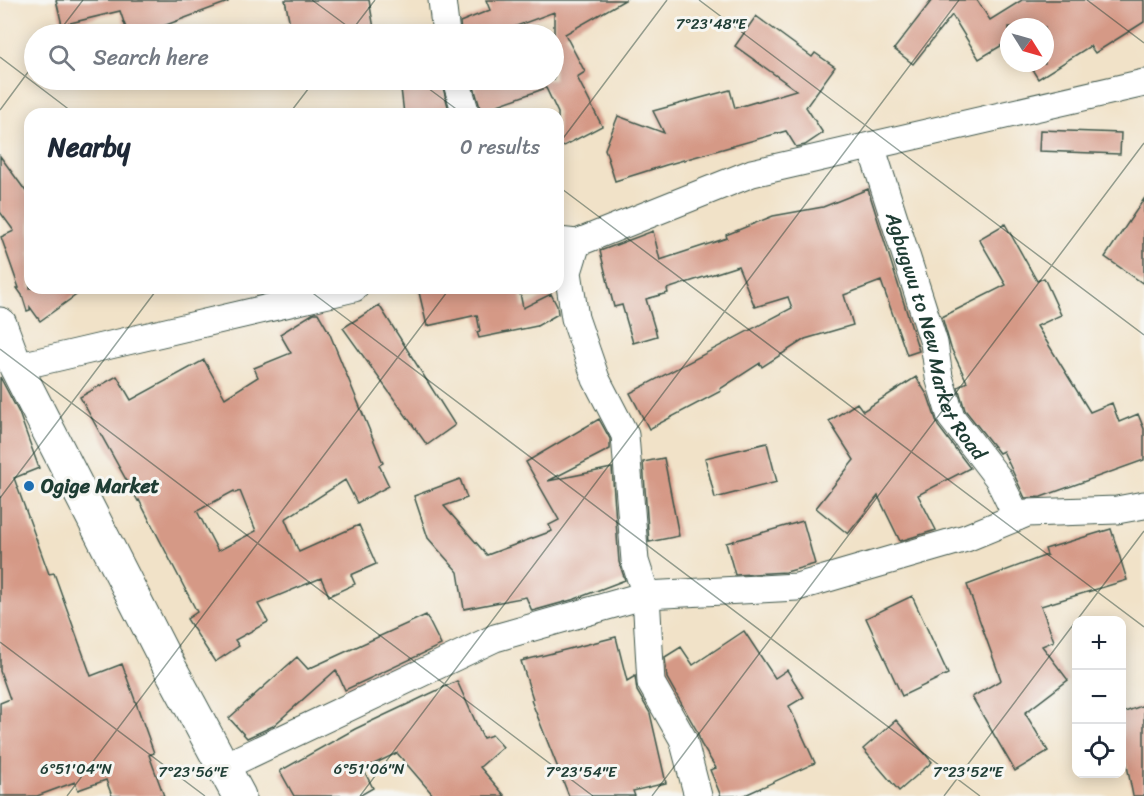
<!DOCTYPE html>
<meta charset="utf-8">
<style>
body{margin:0;font-family:Sriracha,sans-serif;background:#f2f2f3;color:#1f2937}
.controls{position:absolute;right:18px;bottom:18px;display:grid;overflow:hidden;border-radius:12px;box-shadow:0 3px 15px #0003}
.controls button{width:54px;height:54px;display:grid;place-items:center;padding:0;border:0;border-bottom:2px solid #e0e1e3;background:#fff;color:#1f2937;font:30px sans-serif}
.compass{position:absolute;left:1000px;top:18px;width:54px;height:54px;border-radius:50%;background:#fff;box-shadow:0 3px 15px #0003;rotate:127deg}
.list{margin:0;padding:0;list-style:none}
h2{display:flex;justify-content:space-between;align-items:center;height:78px;margin:0;padding:0 24px;font-size:26px}
h2 small{font-size:20px;font-weight:400;color:#747a83}
.icon{flex:none;width:33px;height:33px;fill:none;stroke:currentColor;stroke-width:2;stroke-linecap:round;stroke-linejoin:round}
.map{position:relative;flex:none;width:1144px;height:796px;overflow:hidden}
.search{position:absolute;background:#fff;box-shadow:0 3px 15px #0003;left:24px;top:24px;width:540px;height:66px;display:flex;align-items:center;gap:15px;box-sizing:border-box;padding:0 21px;border-radius:33px;color:#747a83;font-size:22px}
.panel{position:absolute;background:#fff;box-shadow:0 3px 15px #0003;left:24px;top:108px;width:540px;height:186px;border-radius:18px}
.map>svg:first-child{display:block}
.building{fill:#d59986;fill-rule:evenodd}
.lines{fill:none;stroke-linecap:round;stroke-linejoin:round}
.street-casing{stroke:#3e564a;stroke-width:29}
.secondary-casing{stroke:#3e564a;stroke-width:35}
.street{stroke:#fff;stroke-width:27}
.secondary{stroke:#fff;stroke-width:33}
.ticks{fill:none;stroke:#1f3d34;stroke-width:1.5;stroke-opacity:0.45}
.poi-dot{fill:#1f6fb2;stroke:#f6f6f2;stroke-width:2}
.labels{text-anchor:middle;stroke-width:6;stroke-linejoin:round;paint-order:stroke}
.street-label{font-size:20px;fill:#1f3d34;stroke:#f6f6f2}
.poi-label{font-size:20px;font-weight:bold;fill:#1f3d34;stroke:#f6f6f2;text-anchor:start}
.ticks-label{font-size:15px;text-anchor:middle;fill:#1f3d34;stroke:#f6f6f2;stroke-width:6;stroke-linejoin:round;paint-order:stroke}
</style>
<div class="map">
<svg width="1144" height="796" viewBox="0 0 1144 796">
<rect width="100%" height="100%" fill="#f6f6f2"/>
<filter id="ink" filterUnits="userSpaceOnUse"><feTurbulence type="fractalNoise" baseFrequency=".0167" numOctaves="2"/><feDisplacementMap in="SourceGraphic" scale="12" xChannelSelector="R" yChannelSelector="G"/><feConvolveMatrix kernelMatrix="1 2 1 2 8 2 1 2 1" color-interpolation-filters="sRGB"/></filter>
<filter id="wash" filterUnits="userSpaceOnUse"><feTurbulence type="fractalNoise" baseFrequency=".008" numOctaves="4" result="noise"/><feDisplacementMap in="SourceGraphic" scale="24" xChannelSelector="R" yChannelSelector="G"/><feGaussianBlur stdDeviation="1.35" result="paint"/><feColorMatrix in="noise" values="0 0 0 0 0 0 0 0 0 0 0 0 0 0 0 0 0 1.4 0 .05"/><feComposite in="paint" operator="in"/></filter>
<g filter="url(#wash)">
<rect width="100%" height="100%" fill="#f1e2c8"/>
<g id="blocks">
<!-- building -->
<path class="building" d="M56,0H228V2L142,34H128L120,11L62,25Z
M285,0H369L375,34H292Z
M486,0H625L565,34L585,72L577,77L602,126L558,149V113L546,88L481,111L472,80H554V12L495,34H461L460,22L490,10Z
M932,0H977L990,20L1022,0H1144V22L1095,53L1090,46L1038,79L1028,63H1045V27H1009V41L979,59L952,15L913,64L894,49Z
M756,16L812,57L815,53L835,67L806,107L823,133L805,145L796,147L786,131L666,165L615,181L605,149L618,116L664,133L653,111L730,90L735,108L796,90L735,46Z
M400,80H441L450,114H404Z
M1040,130L1121,133L1120,154L1039,151Z
M0,156L30,197V288H86L40,321L30,307V310L27,311L22,295L17,288H19L1,237L14,231L0,212Z
M868,189L919,351L907,355L881,281L844,295L853,325L805,339L762,367L760,363L720,389L721,391L649,429L630,393L792,308L788,297L755,307L738,266L667,289L668,293L646,299L657,336L633,343L622,305L614,307L600,251L653,231L660,260L727,238L726,235L773,216L823,207Z
M1144,199V284L1105,257Z
M1005,224L1037,281L1044,278L1061,315L1037,326L1090,412L1112,403L1119,422L1138,414L1144,429V460L1041,497L1025,498L1003,451L999,453L965,410L958,387L967,382L951,348L942,317L1006,285L979,239Z
M418,288H519L523,308L551,294L557,306L558,314L537,326L479,338L477,332L480,331L477,315L427,326Z
M379,305L455,425L427,445L343,328Z
M314,313H318L329,332L383,463L379,465L389,486L357,503L345,480L285,519L299,552L359,525L376,564L351,575L355,584L329,596L321,578L258,604L268,622L235,640L239,646L215,662L187,619L197,612L139,500L138,501L80,397L117,376L131,400L204,360L225,398L258,377L254,368L291,353L280,334ZM234,491L235,493L240,491L256,531L218,551L197,511Z
M0,377L19,413L39,468L14,478L49,574L54,573L91,676L122,664L154,753L149,755L164,796H112L106,780L78,790L75,782L37,796H0V703L10,699L0,671Z
M916,377L928,396L938,426L970,468L918,495L936,530L900,541L878,496L848,534L816,508L854,460L829,421L857,403L863,411Z
M599,419L610,439V449L548,481L612,468L619,562L625,580L575,599L532,611L526,597L464,609L458,572L428,538L414,496L460,479L467,498L444,506L487,555L552,531L549,525L559,520L526,462Z
M767,443L777,482L715,498L705,458Z
M664,458L679,536L649,542L643,462Z
M803,521L815,564L786,572L735,575L726,543Z
M1111,529L1127,580L1041,606L1054,641L1042,646L1068,680L1025,713L1048,751L1015,771L972,697L1001,680L967,585L1047,555L1045,549Z
M912,596L948,674L902,696L866,618Z
M426,615L441,645L345,690L336,670L273,726L247,738L229,718L297,657L308,669Z
M744,631L775,678L787,670L804,697L789,706L815,763L743,796H721L710,770L716,768L701,744L697,731L667,678L665,657L681,647L693,665Z
M616,637L627,681L635,676L637,691L650,713L666,783L633,791L635,796H569L531,700L533,699L521,661Z
M457,681L483,738L492,735L503,747L480,767L505,796H434L397,753L363,769L373,788L359,796H294L280,771L355,729Z
M1144,705V796H1133L1122,740V713Z
M896,720L932,762L899,791L863,749Z"/>
</g>
</g>
<g filter="url(#ink)">
<use href="#blocks" fill-opacity="0" stroke="#3e564a" stroke-width="1.5"/>
<g class="lines">
<defs>
<g id="street">
<path d="M442,0L446,34"/>
<path d="M456,80L466,114"/>
<path id="s1" d="M871,146L934,343L939,377L951,417L998,478L1017,517"/>
<path d="M558,241L577,243L752,173L1144,83"/>
<path d="M577,243L568,272L575,318L596,379L625,435L635,561L646,595L651,683L683,739L698,796"/>
<path d="M16,367L354,288"/>
<path d="M223,767L495,638L646,595L797,587L966,538L1027,513L1117,510L1144,505"/>
</g>
<path id="secondary" d="M0,324L16,367L162,653L239,796"/>
</defs>
<!-- street casing -->
<use href="#street" class="street-casing"/>
<!-- secondary casing -->
<use href="#secondary" class="secondary-casing"/>
<!-- street -->
<use href="#street" class="street"/>
<!-- secondary -->
<use href="#secondary" class="secondary"/>
</g>
</g>
<!-- ticks -->
<path class="ticks" d="M312,0L358,34M699,0L1144,335M1087,0L1144,43M57,34L83,0M349,34L375,0M0,57L75,114M417,80L463,114M0,110L34,64M289,114L315,80M558,145L667,0M558,186L1144,627M306,288L980,796M0,349L593,796M0,498L158,288M1077,620L1144,531M0,642L205,796M67,796L450,288M360,796L959,0M652,796L1144,143M944,796L1076,621"/>
<!-- markers -->
<circle class="poi-dot" cx="29" cy="486" r="6"/>
<g class="labels">
<!-- street labels -->
<g class="street-label">
<text dy="7" stroke="none"><textPath href="#s1" startOffset="202">Agbugwu to New Market Road</textPath></text>
</g>
<!-- poi labels -->
<g class="poi-label">
<text x="41" y="493">Ogige Market</text>
</g>
</g>
<g class="ticks-label">
<text x="711" y="29">7°23'48"E</text>
<text x="76" y="774">6°51'04"N</text>
<text x="369" y="774">6°51'06"N</text>
<text x="193" y="777">7°23'56"E</text>
<text x="581" y="777">7°23'54"E</text>
<text x="968" y="777">7°23'52"E</text>
</g>
</svg>
<div class="controls">
<button>+</button>
<button>−</button>
<button><svg class="icon" aria-label="locate" viewBox="0 0 24 24"><circle cx="12" cy="12" r="6"/><path d="M12 2v4M12 18v4M2 12h4M18 12h4"/></svg></button>
</div>
<svg class="compass" viewBox="-18 -18 36 36"><path d="M0-13l5 13h-10z" fill="#e53935"/><path d="M0 13l5-13h-10z" fill="#747a83"/></svg>
<div class="search"><svg class="icon" aria-label="search" viewBox="0 0 24 24"><circle cx="10" cy="10" r="6"/><path d="M15 15l6 6"/></svg>Search here</div>
<section class="panel">
<h2>Nearby<small>0 results</small></h2>
<ul class="list">
</ul>
</section>
</div>
